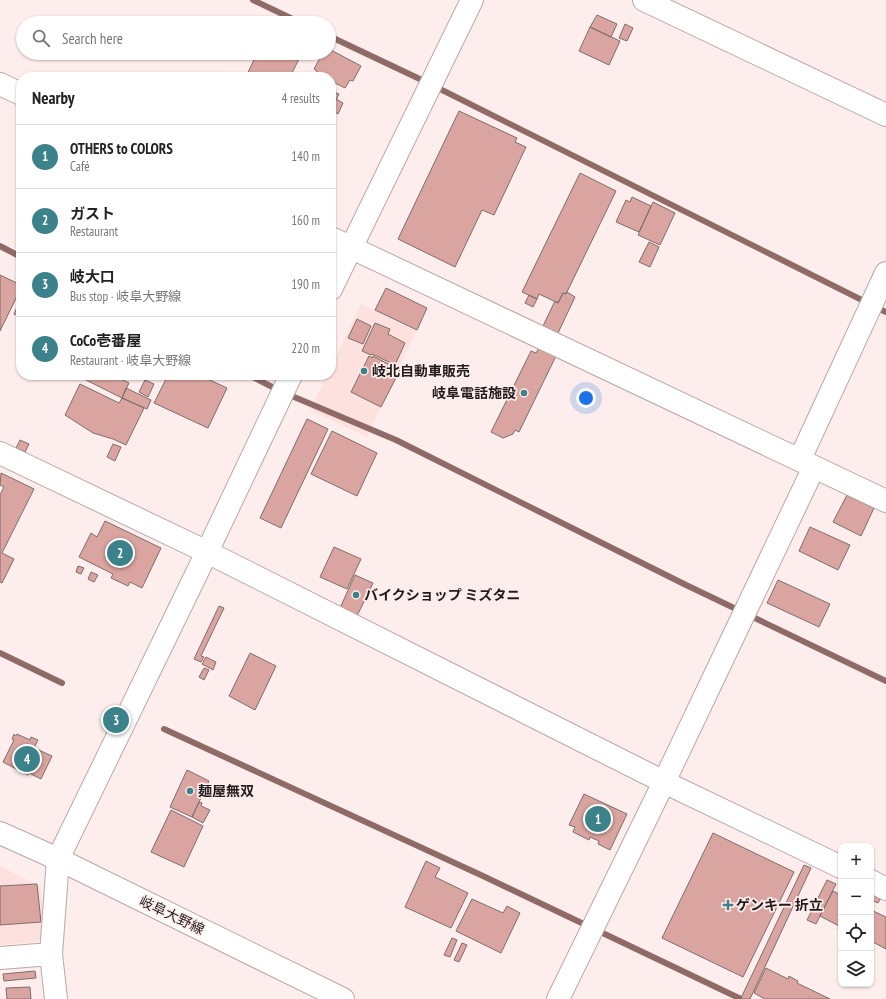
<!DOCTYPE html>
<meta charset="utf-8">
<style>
body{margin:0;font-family:"PT Sans Narrow","Noto Sans JP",sans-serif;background:#f6f6f6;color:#222}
.controls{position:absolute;right:12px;bottom:12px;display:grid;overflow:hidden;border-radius:8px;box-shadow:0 1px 3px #0004}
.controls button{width:36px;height:36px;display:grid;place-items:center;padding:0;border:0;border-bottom:1px solid #e0e0e0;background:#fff;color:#222;font:20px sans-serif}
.you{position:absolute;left:586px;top:398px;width:14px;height:14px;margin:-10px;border:3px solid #fff;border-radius:50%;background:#1a73e8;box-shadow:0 0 0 6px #1a73e833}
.badge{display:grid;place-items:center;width:26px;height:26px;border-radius:50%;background:#3b828b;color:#fff;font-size:13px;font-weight:700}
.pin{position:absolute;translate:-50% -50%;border:2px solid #fff;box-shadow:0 1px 4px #0006}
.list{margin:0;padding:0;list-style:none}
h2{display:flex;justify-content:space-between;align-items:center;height:52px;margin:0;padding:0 16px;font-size:17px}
h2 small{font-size:13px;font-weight:400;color:#767676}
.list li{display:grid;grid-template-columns:26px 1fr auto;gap:12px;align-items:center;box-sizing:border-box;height:64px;padding:0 16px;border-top:1px solid #e0e0e0}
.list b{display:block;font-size:15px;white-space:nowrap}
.list p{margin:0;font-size:13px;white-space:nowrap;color:#767676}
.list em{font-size:13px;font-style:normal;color:#767676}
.icon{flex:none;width:22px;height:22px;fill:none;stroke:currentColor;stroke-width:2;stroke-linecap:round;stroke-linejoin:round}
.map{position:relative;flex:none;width:886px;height:999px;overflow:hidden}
.search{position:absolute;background:#fff;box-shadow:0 1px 3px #0004;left:16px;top:16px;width:320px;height:44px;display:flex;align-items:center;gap:10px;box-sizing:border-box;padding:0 14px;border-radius:22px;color:#767676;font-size:15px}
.panel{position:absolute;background:#fff;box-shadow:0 1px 3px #0004;left:16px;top:72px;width:320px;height:308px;border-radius:16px}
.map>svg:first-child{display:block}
.built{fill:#fde1de}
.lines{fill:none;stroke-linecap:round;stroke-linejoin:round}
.stream{stroke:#906a67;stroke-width:6}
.building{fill:#daa5a0;stroke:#7d6d6b}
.minor-casing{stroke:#baa8a6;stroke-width:24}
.tertiary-casing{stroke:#baa8a6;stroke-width:24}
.primary-casing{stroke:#baa8a6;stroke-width:24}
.minor{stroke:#fff;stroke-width:22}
.tertiary{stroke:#fff;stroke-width:22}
.primary{stroke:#fff;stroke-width:22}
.poi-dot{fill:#3b828b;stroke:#fdedec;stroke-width:1.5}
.labels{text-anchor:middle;stroke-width:3.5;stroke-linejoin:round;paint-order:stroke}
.poi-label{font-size:14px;font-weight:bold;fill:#221c1b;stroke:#fdedec;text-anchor:start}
.street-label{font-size:14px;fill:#221c1b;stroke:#fdedec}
</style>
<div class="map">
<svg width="886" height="999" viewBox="0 0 886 999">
<rect width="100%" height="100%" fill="#fdedec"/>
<!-- built -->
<path class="built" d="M361,304L416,331L367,437L310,410L327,375H331V367Z
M0,866L41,887L46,941L0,945Z"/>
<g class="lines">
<!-- stream -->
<path class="stream" d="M253,0L301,23
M329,36L424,81L886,312
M0,246L21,257
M249,375L280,391L396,440L684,584L886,681
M0,653L62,683
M164,729L483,876L741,999"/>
</g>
<!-- building -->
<path class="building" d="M597,15L617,24L611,37L590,27Z
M625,24L633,28L627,41L619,38Z
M590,27L620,41L609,65L579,51Z
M329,49L361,66L353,81L350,80L345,88L331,81V77H324L316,73L317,71L314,69L321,56L323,57L325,53H329Z
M257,53H286L299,59L290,77H246Z
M331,91L339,94L331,110Z
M336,99L343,103L338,114L331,110Z
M459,111L517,138L515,142L526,147L494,215L482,210L455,267L398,239Z
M580,173L616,191L566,294L563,293L558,303L539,294L537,299L522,292Z
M632,197L651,206L639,232L616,222L626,200L630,202Z
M653,202L675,213L660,245L638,235Z
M649,242L659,247L650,267L639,262Z
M0,275L21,285V288L0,331Z
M386,288L427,308L417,330L375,310Z
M567,292L575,297L558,333L543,326L555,301L558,303L563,293L566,294Z
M529,295L537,299L533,307L525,303Z
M21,298V317L14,314Z
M357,319L371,326L363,344L348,338Z
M375,323L390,329L388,334L405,343L395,365L372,354L371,355L362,351Z
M539,348L556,356L519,432L515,430L513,434L503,438L491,432L531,351L536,353Z
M369,356L372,358L373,356L400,370L381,407L351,392Z
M86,375H113L129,383L122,398L84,379Z
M168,375H199L227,388L208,428L154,403Z
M145,380L154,384L148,397L139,392Z
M80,384L119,403L122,398L144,408L126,445L113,439L93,433L65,415Z
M126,388L151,400L147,409L122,398Z
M307,419L328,429L281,528L260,518Z
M332,431L377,453L357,496L311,474Z
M20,440L29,444L25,452L16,448Z
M113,444L121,447L115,461L107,457Z
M1,473L34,489L2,553L14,559L2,583L0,582V495L4,487L0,485Z
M847,495L874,508L861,536L833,522Z
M105,521L161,548L142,588L130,582L128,586L111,578L113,574L79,557L91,533L97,537Z
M810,527L850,545L838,570L799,551Z
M334,547L361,559L347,589L320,577Z
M78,566L84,568L81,574L76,572Z
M91,572L98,575L94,582L88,579Z
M355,575L373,583L357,616L340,608Z
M778,580L830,604L819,627L767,603Z
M219,606L224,608L201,656L204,657L201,662L194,659Z
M250,653L276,666L255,710L229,696Z
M206,657L216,662L213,670L202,664Z
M204,668L209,670L204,680L199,677Z
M14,734L16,736L17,734L30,740L31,737L38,740L34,748L52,756L41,779L29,773L28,775L3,762L14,740L12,739Z
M187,770L209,781L192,817L170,807Z
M584,794L627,814L610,850L598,844L599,841L590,837L589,840L573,832L575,827L569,825Z
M199,802L202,803L201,806L210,810L203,823L192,817Z
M171,810L203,826L184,867L151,852Z
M713,833L794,872L743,977L662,938Z
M426,861L440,868L435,877L468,893L451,928L405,907Z
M804,865L811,868L750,999H743L741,998Z
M827,880L836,884L816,924L807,920Z
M37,884L41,922L0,925V886Z
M833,891L841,895V931L838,929L839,926L820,916Z
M871,891L882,896L878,903L871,900Z
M472,899L503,913L507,906L520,913L501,953L456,931Z
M871,910L886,917V949L871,941Z
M452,938L457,940L450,957L444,955Z
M462,943L467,945L459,962L454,960Z
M766,968L788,979L789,976L798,981L797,983L830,999H765L754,993Z
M35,971L36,978L4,981L3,974Z
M30,987L31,999H7L6,988Z"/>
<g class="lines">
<defs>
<path id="minor" d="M644,0L886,115
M0,84L21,94
M331,238L886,501
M0,453L207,552L664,782L841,867
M800,459L886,273
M871,881L886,889
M0,958L51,954
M56,999L51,954L58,859
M558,999L664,782L814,467"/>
<path id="tertiary" d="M331,289L472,0
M58,859L207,552L291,375"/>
<path id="primary" d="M0,833L58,859L343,999"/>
</defs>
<!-- minor casing -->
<use href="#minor" class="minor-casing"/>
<!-- tertiary casing -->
<use href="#tertiary" class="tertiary-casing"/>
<!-- primary casing -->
<use href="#primary" class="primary-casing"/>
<!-- minor -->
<use href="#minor" class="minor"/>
<!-- tertiary -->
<use href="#tertiary" class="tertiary"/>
<!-- primary -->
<use href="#primary" class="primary"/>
</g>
<!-- markers -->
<g class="poi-dot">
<circle cx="364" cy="371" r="4"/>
<circle cx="524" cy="393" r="4"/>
<circle cx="356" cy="595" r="4"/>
<circle cx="190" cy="791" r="4"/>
<path d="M726 899h4v4h4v4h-4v4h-4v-4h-4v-4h4z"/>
</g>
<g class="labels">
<!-- poi labels -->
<g class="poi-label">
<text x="372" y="376">岐北自動車販売</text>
<text x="516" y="398" text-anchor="end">岐阜電話施設</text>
<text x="364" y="600">バイクショップ ミズタニ</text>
<text x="198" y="796">麺屋無双</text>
<text x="736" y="910">ゲンキー 折立</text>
</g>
<!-- street labels -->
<g class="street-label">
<text transform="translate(172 915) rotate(26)" y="5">岐阜大野線</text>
</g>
</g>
</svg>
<div class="controls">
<button>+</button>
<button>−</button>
<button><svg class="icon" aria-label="locate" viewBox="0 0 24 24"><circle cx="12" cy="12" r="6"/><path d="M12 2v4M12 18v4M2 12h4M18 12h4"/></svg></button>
<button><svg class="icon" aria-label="layers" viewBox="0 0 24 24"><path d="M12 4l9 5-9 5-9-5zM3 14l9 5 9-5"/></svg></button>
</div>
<div class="you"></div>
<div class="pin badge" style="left:598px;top:819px">1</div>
<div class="pin badge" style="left:120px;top:553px">2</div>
<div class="pin badge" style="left:116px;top:720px">3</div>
<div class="pin badge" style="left:27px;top:759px">4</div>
<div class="search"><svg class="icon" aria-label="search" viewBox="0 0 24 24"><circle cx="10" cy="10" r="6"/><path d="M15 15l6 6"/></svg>Search here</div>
<section class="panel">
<h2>Nearby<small>4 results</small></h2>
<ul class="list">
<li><span class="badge">1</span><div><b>OTHERS to COLORS</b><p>Café</p></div><em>140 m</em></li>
<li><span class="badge">2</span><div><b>ガスト</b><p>Restaurant</p></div><em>160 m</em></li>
<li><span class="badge">3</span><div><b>岐大口</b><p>Bus stop · 岐阜大野線</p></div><em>190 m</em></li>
<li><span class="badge">4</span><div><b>CoCo壱番屋</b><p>Restaurant · 岐阜大野線</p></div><em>220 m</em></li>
</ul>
</section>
</div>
